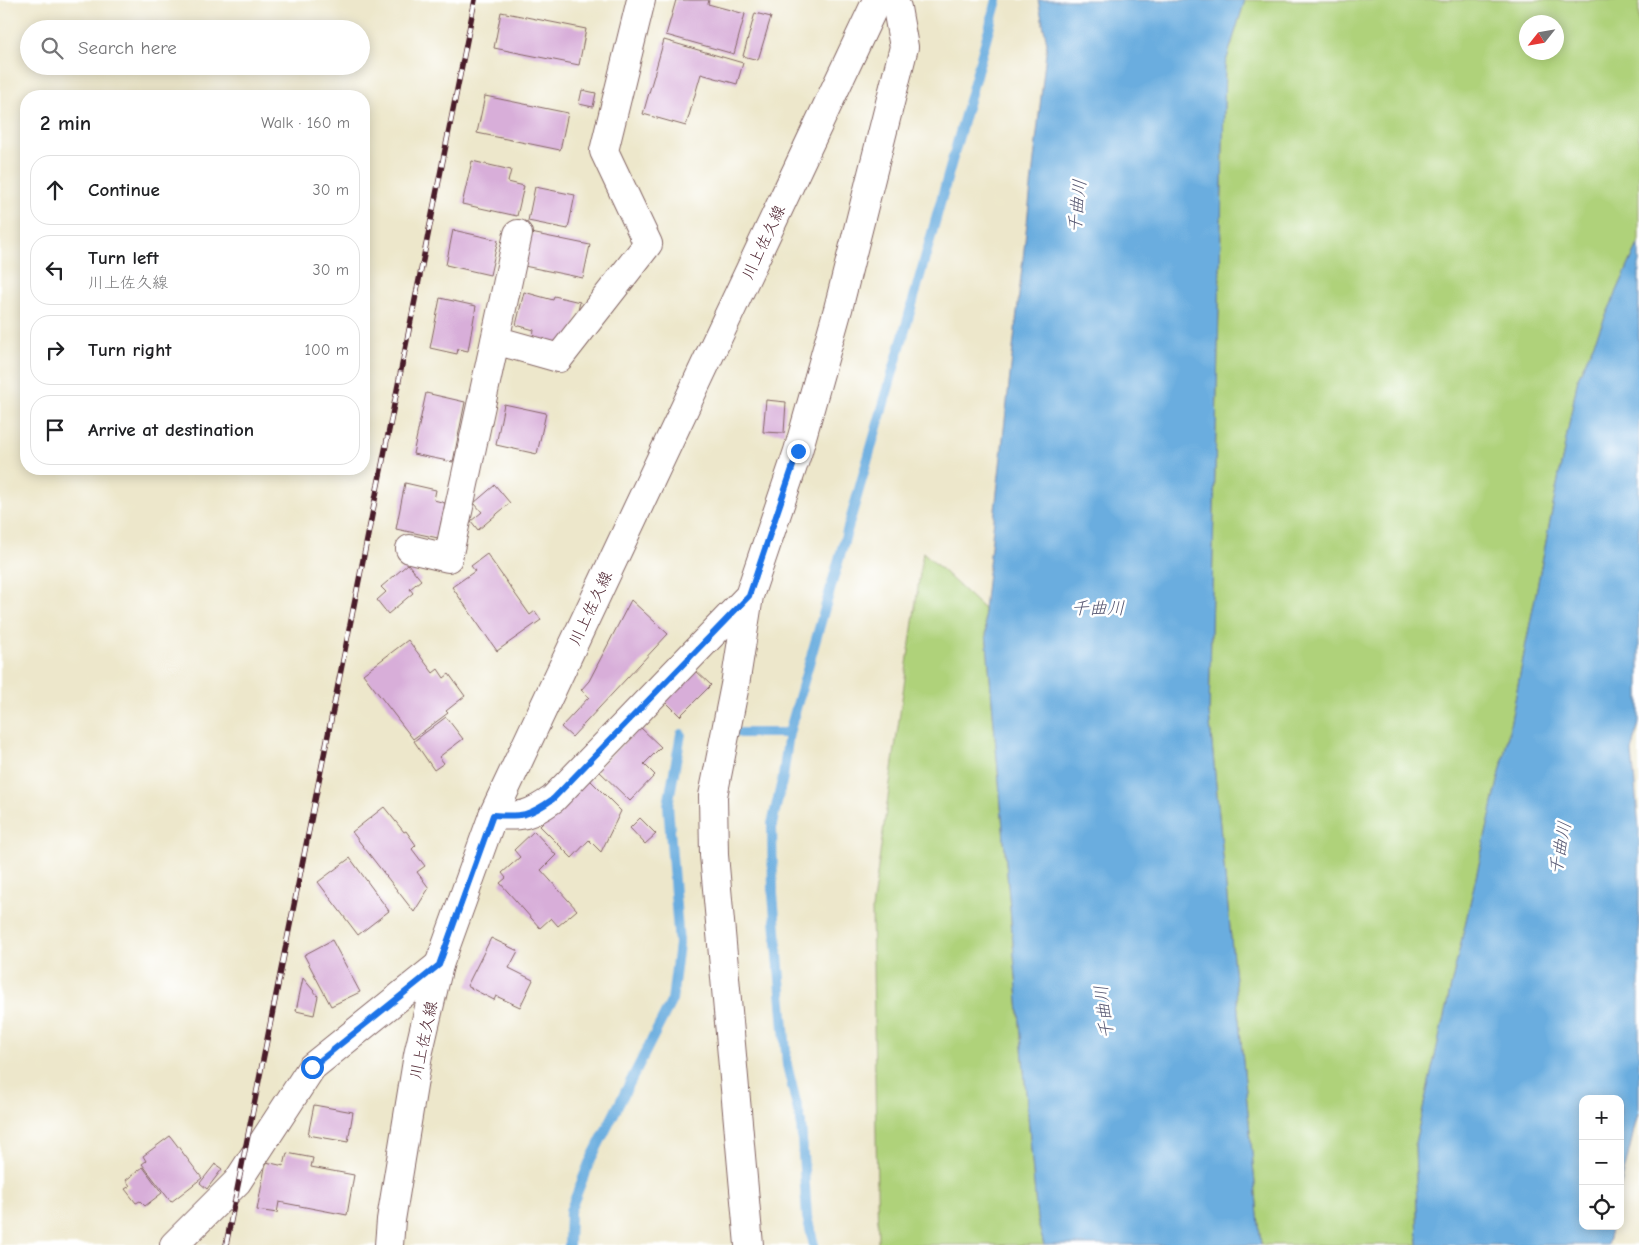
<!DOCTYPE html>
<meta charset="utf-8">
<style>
body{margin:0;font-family:"Comic Neue","Klee One",sans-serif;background:#f2f2f2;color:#202124}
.controls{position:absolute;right:15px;bottom:15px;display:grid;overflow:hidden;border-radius:10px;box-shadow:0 2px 12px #0003}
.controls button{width:45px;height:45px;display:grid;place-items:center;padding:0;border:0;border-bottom:1px solid #e0e0e0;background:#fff;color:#202124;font:25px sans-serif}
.compass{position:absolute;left:1519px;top:15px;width:45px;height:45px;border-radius:50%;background:#fff;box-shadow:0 2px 12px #0003;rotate:239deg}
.stop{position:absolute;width:15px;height:15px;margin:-11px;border:4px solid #1a73e8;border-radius:50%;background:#fff}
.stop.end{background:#1a73e8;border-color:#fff;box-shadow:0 1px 5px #0008}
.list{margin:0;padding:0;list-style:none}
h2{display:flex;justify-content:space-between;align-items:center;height:65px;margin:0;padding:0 20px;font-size:21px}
h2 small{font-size:16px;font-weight:400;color:#757577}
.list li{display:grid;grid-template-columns:32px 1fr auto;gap:15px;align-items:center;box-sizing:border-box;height:70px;margin:0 10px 10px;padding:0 10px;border:1px solid #e0e0e0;border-radius:20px}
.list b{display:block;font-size:19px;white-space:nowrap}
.list p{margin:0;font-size:16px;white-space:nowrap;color:#757577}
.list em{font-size:16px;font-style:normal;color:#757577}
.icon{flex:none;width:28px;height:28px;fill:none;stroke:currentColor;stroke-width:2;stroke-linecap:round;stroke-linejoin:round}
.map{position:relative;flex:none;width:1639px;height:1245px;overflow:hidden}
.search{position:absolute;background:#fff;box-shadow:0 2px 12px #0003;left:20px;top:20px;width:350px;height:55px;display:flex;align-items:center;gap:12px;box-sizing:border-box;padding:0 18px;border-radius:28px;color:#757577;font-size:19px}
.panel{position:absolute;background:#fff;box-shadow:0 2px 12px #0003;left:20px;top:90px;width:350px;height:385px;border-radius:20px}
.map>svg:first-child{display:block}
.green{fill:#afd27a;stroke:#7c7852;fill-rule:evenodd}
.water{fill:#6aaddf;stroke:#5a6685}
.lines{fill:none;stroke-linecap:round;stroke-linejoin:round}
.stream{stroke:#6aaddf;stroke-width:10}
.building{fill:#d8aed9}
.minor-casing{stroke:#836563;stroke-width:30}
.major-casing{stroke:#836563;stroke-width:30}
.minor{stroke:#fff;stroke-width:28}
.major{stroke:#fff;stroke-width:28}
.rail-casing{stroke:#4a1f2b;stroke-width:5.5}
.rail{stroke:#fff;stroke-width:4;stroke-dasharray:11;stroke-linecap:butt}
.route{stroke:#1a73e8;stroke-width:6}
.labels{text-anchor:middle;stroke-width:5;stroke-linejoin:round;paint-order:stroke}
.street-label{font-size:16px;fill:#4a1f2b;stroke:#fff}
.water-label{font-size:18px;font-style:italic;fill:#575873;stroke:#fff}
</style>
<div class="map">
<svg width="1639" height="1245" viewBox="0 0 1639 1245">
<rect width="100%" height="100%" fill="#fff"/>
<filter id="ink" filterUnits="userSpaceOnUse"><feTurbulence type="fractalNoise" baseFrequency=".02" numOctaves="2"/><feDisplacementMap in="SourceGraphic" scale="10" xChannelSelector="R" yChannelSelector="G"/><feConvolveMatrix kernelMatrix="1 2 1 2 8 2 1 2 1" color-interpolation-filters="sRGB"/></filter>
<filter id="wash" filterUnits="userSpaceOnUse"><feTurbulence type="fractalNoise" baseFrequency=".0096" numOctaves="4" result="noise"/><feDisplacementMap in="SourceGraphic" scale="20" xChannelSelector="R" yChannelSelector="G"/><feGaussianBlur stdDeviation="1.12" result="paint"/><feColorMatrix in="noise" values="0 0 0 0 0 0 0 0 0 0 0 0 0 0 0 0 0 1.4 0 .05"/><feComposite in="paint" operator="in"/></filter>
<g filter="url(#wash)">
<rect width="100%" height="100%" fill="#ede7cb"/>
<!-- green -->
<path class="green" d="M1245,0H1639V242L1578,378L1505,751L1415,1143L1418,1245H1261L1209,713L1225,65ZM1526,22H1556V52H1526Z
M923,552L984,609L1037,1219L1044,1245H878L872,909Z"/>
<!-- water -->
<path class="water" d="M1038,0H1245L1225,65L1209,713L1261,1245H1044L1037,1219L984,609L1047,43Z
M1639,242V723L1632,752L1639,829V1109L1620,1190V1099H1583V1226H1612L1607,1245H1418L1415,1143L1505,751L1578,378Z"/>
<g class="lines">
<!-- stream -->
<path class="stream" d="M740,733H789
M569,1245L570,1211L589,1163L672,1000L679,944L668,805L681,734
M814,1245L807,1217L801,1123L787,1065L773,894L772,824L783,777L789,733L906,326L997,0"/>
</g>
<g id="blocks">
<!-- building -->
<path class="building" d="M676,0H709L708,4L745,14L734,54L666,35Z
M501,12L586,29L579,65L494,48Z
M755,13L771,17L758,60L743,56Z
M664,40L743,63L737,84L701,74L686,126L643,114Z
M582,90L596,93L593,107L579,104Z
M485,96L568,113L560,150L477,133Z
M472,161L511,170L508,182L524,186L517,216L462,204Z
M535,187L575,195L568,229L528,221Z
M453,230L498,240L490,275L446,265Z
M531,233L590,245L583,278L524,266Z
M524,292L553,300L554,296L580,302L572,337L560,345L533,337L534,330L516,325Z
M440,298L476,306L468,351L458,349L457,354L430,348Z
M426,393L465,402L453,462L413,454Z
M766,400L786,402L784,433L763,432Z
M504,404L546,413L537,454L496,445Z
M405,483L436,490L434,500L445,503L438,538L396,529Z
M495,485L510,503L478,530L471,521L482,512L474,503Z
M487,554L530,615L535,611L541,620L497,651L452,587L475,571L471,566Z
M408,564L421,580L410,589L413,593L388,614L377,600L386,592L381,587Z
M631,600L668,634L572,737L561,727L589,697L581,690L589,681Z
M408,640L433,673L438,669L444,678L449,674L465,696L446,711L448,713L413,739L363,674Z
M694,669L711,685L680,716L663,699Z
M446,717L463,739L439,757L444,763L434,770L414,741Z
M640,727L661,747L644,764L655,775L630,801L597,769Z
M588,778L621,811L601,852L589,840L572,858L540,826Z
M384,807L404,832L406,831L416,845L412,849L425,866L417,872L429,888L414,912L352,832Z
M640,818L656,834L645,844L630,828Z
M534,831L556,855L541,870L577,910L558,926L551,918L540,928L500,883L506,878L502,873L520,857L514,850Z
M350,858L389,911L358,935L318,882Z
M491,938L518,951L509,968L533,980L520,1007L496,996L494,1000L467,986Z
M332,940L360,992L331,1006L304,955Z
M303,978L318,996L314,1015L296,1011Z
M314,1105L353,1112L348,1142L308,1135Z
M170,1136L202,1178L171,1202L142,1164L146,1161L143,1156Z
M287,1153L313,1158L311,1167L354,1175L347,1215L279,1202L277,1213L257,1210L266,1162L284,1166Z
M215,1164L222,1169L207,1189L200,1183Z
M143,1167L162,1193L145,1206L140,1201L136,1203L125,1189L130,1186L126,1180Z"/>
</g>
</g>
<g filter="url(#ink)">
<use href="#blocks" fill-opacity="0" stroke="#836563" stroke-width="1"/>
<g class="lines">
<defs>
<path id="minor" d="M495,340L559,358L648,244L604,151L641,0
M410,549L448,558L518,234
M493,815C522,817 529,816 553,799L749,596L798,451L838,309L904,47L897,8L887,0
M174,1245L237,1182L312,1067L439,965
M749,1245L714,855L713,796L735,685L749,596"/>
<path id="major" d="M389,1245L391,1220L418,1055L439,965L493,815L877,0"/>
</defs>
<!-- minor casing -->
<use href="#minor" class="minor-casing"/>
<!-- major casing -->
<use href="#major" class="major-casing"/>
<!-- minor -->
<use href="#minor" class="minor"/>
<!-- major -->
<use href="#major" class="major"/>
<defs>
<path id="rail" d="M226,1245L475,0"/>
</defs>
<!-- rail casing -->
<use href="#rail" class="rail-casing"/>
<!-- rail -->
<use href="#rail" class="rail"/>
</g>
</g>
<g class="lines" filter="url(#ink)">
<!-- route -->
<path class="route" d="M312,1067L439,965L493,815C522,817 529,816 553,799L749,596L798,451"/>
</g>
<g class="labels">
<!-- street labels -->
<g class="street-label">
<text transform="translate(763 242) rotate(-65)" y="6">川上佐久線</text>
<text transform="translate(590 608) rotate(-65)" y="6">川上佐久線</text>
<text transform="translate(423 1040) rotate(-78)" y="6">川上佐久線</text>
</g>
<!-- water labels -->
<g class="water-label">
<text transform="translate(1077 206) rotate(-84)" y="6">千曲川</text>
<text x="1098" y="614">千曲川</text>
<text transform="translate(1560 848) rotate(-79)" y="6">千曲川</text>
<text transform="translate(1104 1012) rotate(-97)" y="6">千曲川</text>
</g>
</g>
</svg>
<div class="controls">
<button>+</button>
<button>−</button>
<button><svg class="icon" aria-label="locate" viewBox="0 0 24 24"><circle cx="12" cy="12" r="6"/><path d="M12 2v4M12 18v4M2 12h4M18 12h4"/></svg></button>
</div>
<svg class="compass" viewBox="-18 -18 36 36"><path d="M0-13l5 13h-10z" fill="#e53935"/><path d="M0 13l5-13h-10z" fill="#757577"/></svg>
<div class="stop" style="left:312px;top:1067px"></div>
<div class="stop end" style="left:798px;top:451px"></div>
<div class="search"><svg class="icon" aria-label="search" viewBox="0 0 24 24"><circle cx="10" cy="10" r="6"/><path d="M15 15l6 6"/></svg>Search here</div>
<section class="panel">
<h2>2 min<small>Walk · 160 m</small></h2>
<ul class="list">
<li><svg class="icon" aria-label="ahead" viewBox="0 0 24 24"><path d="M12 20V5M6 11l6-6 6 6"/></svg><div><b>Continue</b></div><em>30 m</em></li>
<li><svg class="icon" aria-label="left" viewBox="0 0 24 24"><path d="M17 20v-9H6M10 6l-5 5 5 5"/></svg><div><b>Turn left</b><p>川上佐久線</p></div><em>30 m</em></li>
<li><svg class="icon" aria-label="right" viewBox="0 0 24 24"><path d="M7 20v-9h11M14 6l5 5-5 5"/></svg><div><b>Turn right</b></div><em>100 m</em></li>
<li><svg class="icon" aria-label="arrive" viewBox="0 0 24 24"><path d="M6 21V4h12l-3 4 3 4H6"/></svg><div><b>Arrive at destination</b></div></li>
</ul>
</section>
</div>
